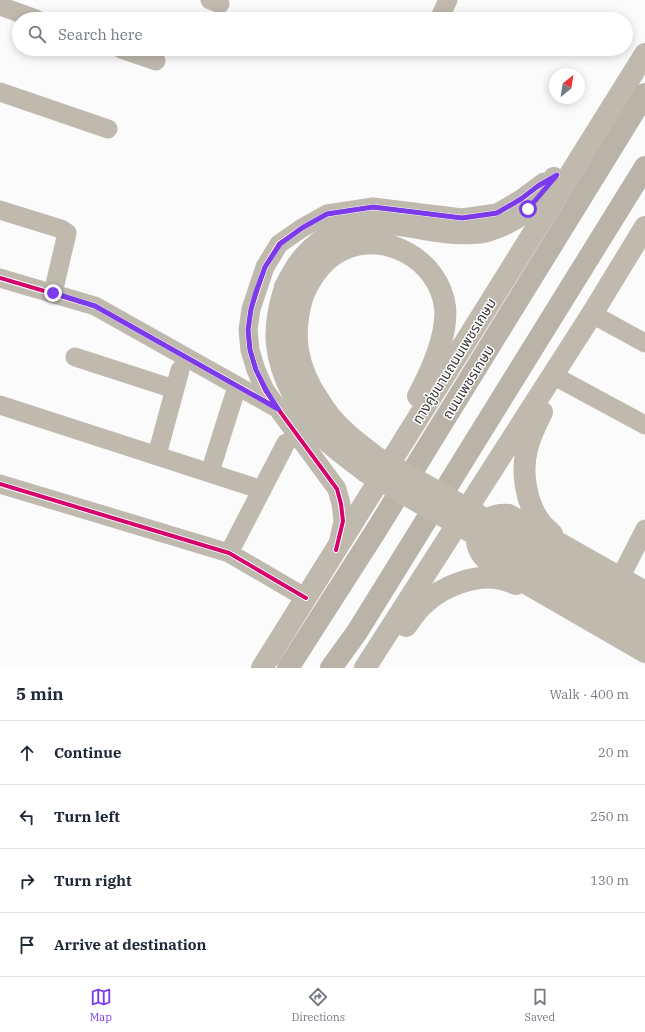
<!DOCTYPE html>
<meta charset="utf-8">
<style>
body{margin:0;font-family:"IBM Plex Serif","Noto Sans Thai",serif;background:#f2f2f3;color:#1f2937}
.compass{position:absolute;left:549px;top:68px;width:36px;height:36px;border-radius:50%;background:#fff;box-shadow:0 2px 10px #0003;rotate:30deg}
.stop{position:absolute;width:12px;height:12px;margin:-9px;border:3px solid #7c3aed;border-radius:50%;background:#fff}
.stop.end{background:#7c3aed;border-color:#fff;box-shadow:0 1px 4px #0008}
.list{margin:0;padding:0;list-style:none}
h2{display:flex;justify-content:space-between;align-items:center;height:52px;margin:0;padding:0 16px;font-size:17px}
h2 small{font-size:13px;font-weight:400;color:#747a83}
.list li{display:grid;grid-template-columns:26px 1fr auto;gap:12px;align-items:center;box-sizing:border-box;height:64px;padding:0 16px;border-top:1px solid #e0e1e3}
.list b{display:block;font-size:15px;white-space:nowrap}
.list em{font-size:13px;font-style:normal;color:#747a83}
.icon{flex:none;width:22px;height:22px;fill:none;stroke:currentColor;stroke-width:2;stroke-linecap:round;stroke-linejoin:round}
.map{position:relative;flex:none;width:645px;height:668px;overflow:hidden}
.search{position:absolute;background:#fff;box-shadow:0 2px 10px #0003;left:12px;right:12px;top:12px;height:44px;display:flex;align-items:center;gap:10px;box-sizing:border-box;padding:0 14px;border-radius:22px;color:#747a83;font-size:15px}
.sheet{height:308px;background:#fff}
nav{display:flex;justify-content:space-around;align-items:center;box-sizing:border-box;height:56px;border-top:1px solid #e0e1e3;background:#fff;font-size:11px;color:#747a83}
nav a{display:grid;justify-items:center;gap:2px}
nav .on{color:#7c3aed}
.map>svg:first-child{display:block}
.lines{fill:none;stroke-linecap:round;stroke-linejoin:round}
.minor{stroke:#bfb9ae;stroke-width:19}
.major{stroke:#c0baae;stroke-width:22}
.highway{stroke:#bab4a8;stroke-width:22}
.major-bridge{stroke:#c0baae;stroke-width:22}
.cycleway-casing{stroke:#fff;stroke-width:6}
.cycleway{stroke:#d6006c;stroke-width:4}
.route{stroke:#7c3aed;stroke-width:5}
.labels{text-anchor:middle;stroke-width:3;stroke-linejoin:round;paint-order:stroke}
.street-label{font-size:14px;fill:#39393a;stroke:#fff}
</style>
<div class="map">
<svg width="645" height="668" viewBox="0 0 645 668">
<rect width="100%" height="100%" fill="#fbfbfc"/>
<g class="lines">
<!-- minor -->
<path class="minor" d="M210,0L220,4
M0,6L36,19
M439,19L448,0
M121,49L156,61
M0,92L108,129
M0,210L61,229L67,233L53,293
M0,278L95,306L275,407
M592,314L645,343
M75,357L174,389
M558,378L645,425
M0,405L262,490
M157,455L180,370
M210,472L234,396
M0,484L229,553L306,598
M338,544L343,521L341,504L337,489L281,413L265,390L256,370L250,350L248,330L251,309L265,267L279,244L302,228L327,214L373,207L462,218L497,213L521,199L544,182
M229,553L286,443
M620,578L645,529"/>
<!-- major -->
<path class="major" d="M285,287C296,265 304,253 325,238C371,205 423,237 473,233C486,233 500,227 511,221C529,212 542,193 554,178
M303,295C311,277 323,259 342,250C385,229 439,260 445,307C448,334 431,372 418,396
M542,412C536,424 530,436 527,449C521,472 526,504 541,523C544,527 549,531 552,534
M645,592L509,515C477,512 465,545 491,563L645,652
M406,626C412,618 417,610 424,604C441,587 476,573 501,579C506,580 511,582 516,584
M262,668L645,54
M365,668L592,314L645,227"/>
<!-- highway -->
<path class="highway" d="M288,668L377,529L645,94
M331,668L357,632L645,167"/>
<!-- major-bridge -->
<path class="major-bridge" d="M285,287C279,306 275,325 277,344C280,377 302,417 325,439C338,451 352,461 366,472L645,631
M303,295C291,335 296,367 320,402C326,412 334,422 343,430C353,440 365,448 376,457L645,610"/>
<defs>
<path id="cycleway" d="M0,278L95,306L277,408
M0,484L229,553L306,598
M336,550L343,521L341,504L337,489L281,413L265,390L256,370L250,350L248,330L251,309L265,267L279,244L302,228L327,214L373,207L462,218L497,213L521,199L538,186L557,175"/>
</defs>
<!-- cycleway casing -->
<use href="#cycleway" class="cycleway-casing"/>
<!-- cycleway -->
<use href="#cycleway" class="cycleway"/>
</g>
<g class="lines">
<!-- route -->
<path class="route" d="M53,293L95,306L278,409L266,390L256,370L250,350L248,330L251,309L256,292L265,267L280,244L302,228L327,214L373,207L462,218L497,213L521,199L538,186L557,175L528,209"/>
</g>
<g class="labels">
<!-- street labels -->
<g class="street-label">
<text transform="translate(454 361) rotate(-58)" y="5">ทางคู่ขนานถนนเพชรเกษม</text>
<text transform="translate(468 382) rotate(-58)" y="5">ถนนเพชรเกษม</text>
</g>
</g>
</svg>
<svg class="compass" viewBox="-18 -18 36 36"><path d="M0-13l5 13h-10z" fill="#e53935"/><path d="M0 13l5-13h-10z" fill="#747a83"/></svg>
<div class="stop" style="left:528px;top:209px"></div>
<div class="stop end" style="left:53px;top:293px"></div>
<div class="search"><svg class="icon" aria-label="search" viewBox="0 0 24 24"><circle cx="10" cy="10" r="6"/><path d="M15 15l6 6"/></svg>Search here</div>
</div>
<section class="sheet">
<h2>5 min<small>Walk · 400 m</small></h2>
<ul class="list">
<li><svg class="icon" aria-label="ahead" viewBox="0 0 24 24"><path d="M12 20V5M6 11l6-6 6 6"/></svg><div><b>Continue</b></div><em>20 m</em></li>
<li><svg class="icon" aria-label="left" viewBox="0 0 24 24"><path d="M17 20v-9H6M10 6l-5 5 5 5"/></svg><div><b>Turn left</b></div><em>250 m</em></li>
<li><svg class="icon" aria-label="right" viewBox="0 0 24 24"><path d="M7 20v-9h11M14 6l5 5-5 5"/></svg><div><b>Turn right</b></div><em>130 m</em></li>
<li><svg class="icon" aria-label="arrive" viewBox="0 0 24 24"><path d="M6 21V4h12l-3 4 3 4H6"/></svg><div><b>Arrive at destination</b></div></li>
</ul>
</section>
<nav>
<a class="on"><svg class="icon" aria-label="map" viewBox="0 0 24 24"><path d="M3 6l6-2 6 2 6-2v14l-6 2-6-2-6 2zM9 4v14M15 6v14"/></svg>Map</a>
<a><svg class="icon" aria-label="directions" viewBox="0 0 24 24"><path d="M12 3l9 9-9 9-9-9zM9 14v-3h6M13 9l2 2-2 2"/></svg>Directions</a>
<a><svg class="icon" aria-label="saved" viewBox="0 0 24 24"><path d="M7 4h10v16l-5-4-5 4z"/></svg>Saved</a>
</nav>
